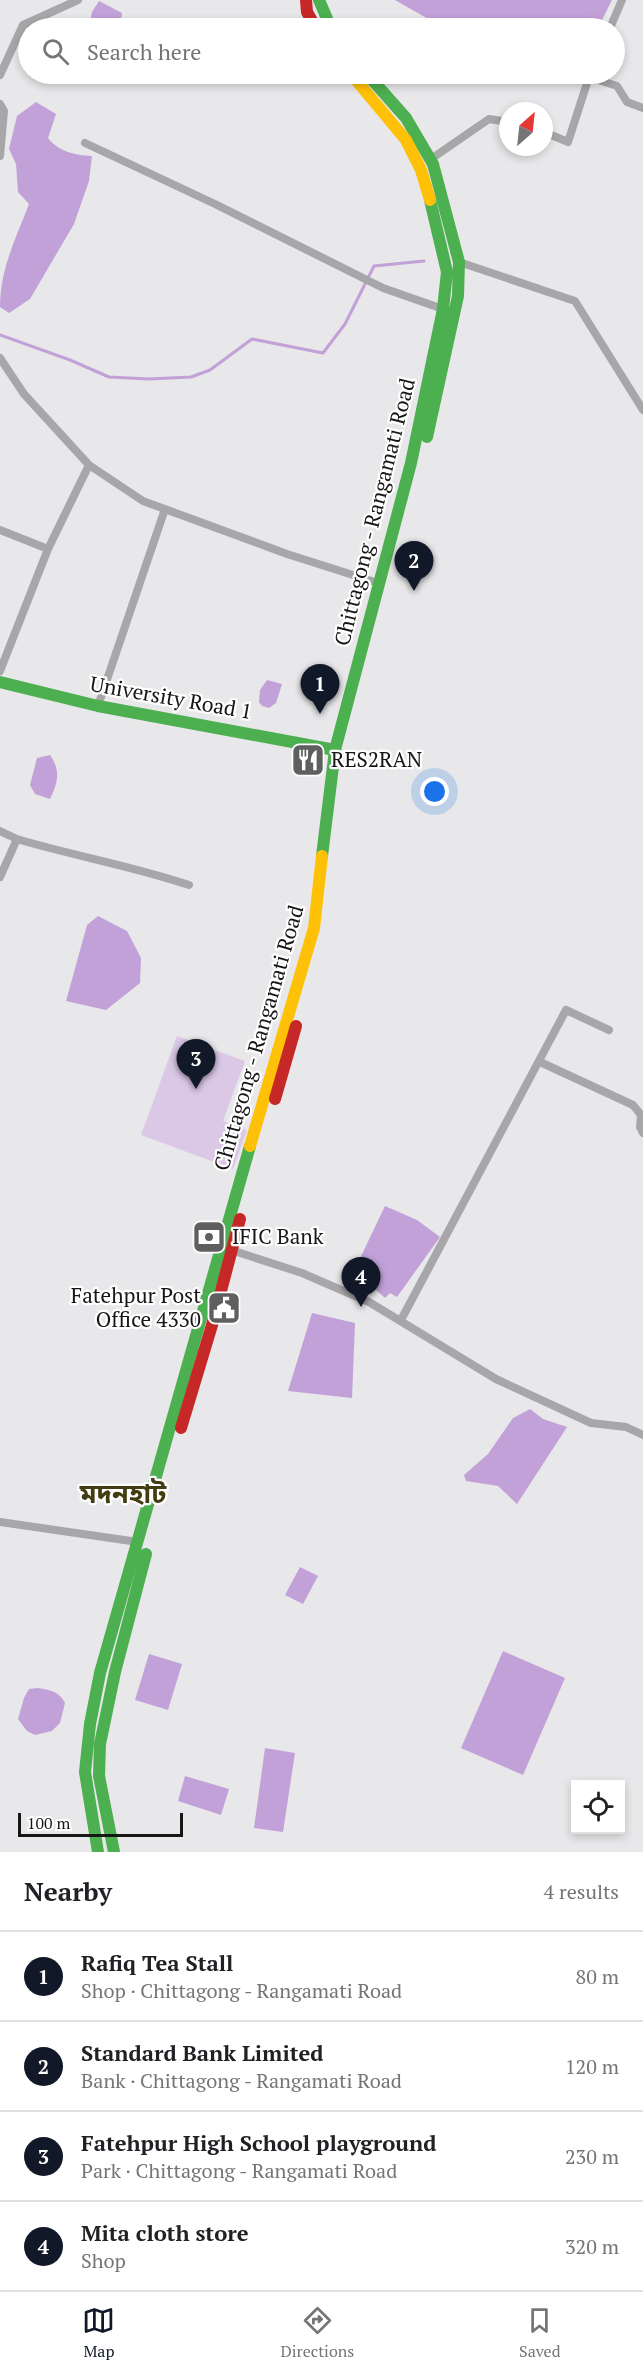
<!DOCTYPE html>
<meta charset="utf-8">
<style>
body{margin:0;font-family:"PT Serif","Noto Sans Bengali",serif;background:#f2f2f2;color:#202124}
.controls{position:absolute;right:18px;bottom:18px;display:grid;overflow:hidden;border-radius:0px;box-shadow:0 3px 9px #0003}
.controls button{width:54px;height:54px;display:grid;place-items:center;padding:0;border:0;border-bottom:2px solid #e0e0e0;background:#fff;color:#202124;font:30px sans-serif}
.compass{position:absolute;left:499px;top:102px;width:54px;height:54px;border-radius:50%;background:#fff;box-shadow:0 3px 9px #0003;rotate:27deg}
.scale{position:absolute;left:18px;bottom:15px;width:165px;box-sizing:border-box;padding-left:6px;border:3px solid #171617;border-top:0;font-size:16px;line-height:21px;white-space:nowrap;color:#171617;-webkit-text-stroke:4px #fff;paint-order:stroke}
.you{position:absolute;left:435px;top:792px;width:21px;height:21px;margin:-15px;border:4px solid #fff;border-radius:50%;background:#1a73e8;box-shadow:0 0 0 9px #1a73e833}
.badge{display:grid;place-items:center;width:39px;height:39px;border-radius:50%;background:#111827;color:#fff;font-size:20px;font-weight:700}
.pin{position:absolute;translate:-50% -50px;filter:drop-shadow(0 2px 3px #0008)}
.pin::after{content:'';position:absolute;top:32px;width:21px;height:18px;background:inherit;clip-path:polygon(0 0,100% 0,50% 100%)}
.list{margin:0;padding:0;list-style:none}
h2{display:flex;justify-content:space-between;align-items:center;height:78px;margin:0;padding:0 24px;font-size:26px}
h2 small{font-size:20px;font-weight:400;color:#757577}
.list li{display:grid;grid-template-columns:39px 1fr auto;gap:18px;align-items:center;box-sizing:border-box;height:90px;padding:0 24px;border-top:2px solid #e0e0e0}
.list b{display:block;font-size:22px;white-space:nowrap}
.list p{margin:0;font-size:20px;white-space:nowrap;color:#757577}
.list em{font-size:20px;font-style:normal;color:#757577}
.icon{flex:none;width:33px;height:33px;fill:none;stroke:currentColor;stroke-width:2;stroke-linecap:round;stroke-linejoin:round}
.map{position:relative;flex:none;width:643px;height:1852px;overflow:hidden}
.search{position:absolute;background:#fff;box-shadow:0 3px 9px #0003;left:18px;right:18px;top:18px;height:66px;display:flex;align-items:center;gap:15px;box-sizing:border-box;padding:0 21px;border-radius:33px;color:#757577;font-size:22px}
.sheet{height:438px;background:#fff}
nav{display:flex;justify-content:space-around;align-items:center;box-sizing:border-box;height:84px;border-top:2px solid #e0e0e0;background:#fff;font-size:16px;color:#757577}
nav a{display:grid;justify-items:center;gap:3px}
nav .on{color:#111827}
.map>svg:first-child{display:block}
.green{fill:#dac8e6}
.water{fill:#c2a1d8}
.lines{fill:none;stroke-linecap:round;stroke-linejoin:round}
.stream{stroke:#c2a1d8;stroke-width:3}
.street{stroke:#a7a6a8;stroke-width:8}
.fast{stroke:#4caf50;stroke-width:12}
.slow{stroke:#ffc107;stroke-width:12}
.jam{stroke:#c62828;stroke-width:12}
.labels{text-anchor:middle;stroke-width:4.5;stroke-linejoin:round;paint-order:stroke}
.street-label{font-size:21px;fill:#171617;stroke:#fff}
.poi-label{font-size:21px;fill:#171617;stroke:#fff;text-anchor:start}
.district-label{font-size:27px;font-weight:bold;fill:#423c12;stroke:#fff}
</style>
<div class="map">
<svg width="643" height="1852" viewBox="0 0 643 1852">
<rect width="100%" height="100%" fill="#e8e7e9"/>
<!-- green -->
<path class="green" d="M177,1036L245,1061L223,1121L247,1130L233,1169L141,1135Z"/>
<!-- water -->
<path class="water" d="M395,0H612L598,28H444Z
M99,1L122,13L121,22L116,28H100L90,22L92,12Z
M36,102L56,114L48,138C59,152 75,155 92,156L89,181L74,224L30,299L9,313L0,307C0,269 16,238 29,204L18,192L16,164L9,149L17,116Z
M267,680L282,684L276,703L269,708L262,706L259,702L260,690Z
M50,755C61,771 58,782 50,799L35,794L30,785L37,758Z
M98,916L127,931L141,958L140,983L106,1010L66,1001L87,925Z
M385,1206L417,1220L440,1237L397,1297L390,1293L385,1298L365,1280L353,1273Z
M312,1313L355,1323L352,1398L288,1391Z
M530,1409L543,1419L567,1427L517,1504L498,1486L466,1481L464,1475L488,1454L513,1418Z
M300,1567L318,1576L303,1604L285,1595Z
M503,1651L565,1678L523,1775L461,1748Z
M149,1654L182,1664L168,1710L135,1700Z
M38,1688C50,1690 59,1691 65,1703L60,1723L52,1731L35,1735L27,1731L18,1719L24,1698L29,1689Z
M265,1748L295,1753L283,1832L254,1828Z
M185,1776L229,1789L221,1815L178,1801Z"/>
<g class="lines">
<!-- stream -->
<path class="stream" d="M0,335L70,360L109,377L149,379L191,377L210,370L252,339L323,353L345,324L374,266L424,261"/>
<!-- street -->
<path class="street" d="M610,28L622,0
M0,75L23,25L78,0
M0,104L4,111L0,156
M544,132L568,142L589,77L617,86L627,102L643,108
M85,143L215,204L383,288L443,309
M431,159L489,119L508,122
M459,262L575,301L643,410
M0,358L24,394L89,465L143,501L287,554L375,582
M0,530L48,549
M0,671L48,549L89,465
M98,706L165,509
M0,831L17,839L0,877
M17,839C74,856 133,866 189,885
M540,1062L633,1105L641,1115L640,1127L643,1133
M231,1250L302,1273L369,1302L496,1379L591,1423L626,1427L643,1435
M401,1320L566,1010L609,1030
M0,1522L138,1542"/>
<!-- fast -->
<path class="fast" d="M319,0L331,28
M367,74L406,118L433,164L459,262L458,296L427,437
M0,682L98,706L335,750
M322,856L335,750L411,463L443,309L447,272L430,200
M98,1852L85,1772L90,1724L100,1673L250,1146
M114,1852L99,1776L100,1744L115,1672L146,1554"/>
<!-- slow -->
<path class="slow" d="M351,74L406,140L421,170L430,200
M250,1146L314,928L322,856"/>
<!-- jam -->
<path class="jam" d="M306,0L307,12L316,28
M275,1099L296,1026
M181,1428L212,1325L240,1219"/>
</g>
<!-- icons -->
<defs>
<symbol id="restaurant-square" viewBox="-11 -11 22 22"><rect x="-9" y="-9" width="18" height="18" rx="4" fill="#605f60" stroke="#fff"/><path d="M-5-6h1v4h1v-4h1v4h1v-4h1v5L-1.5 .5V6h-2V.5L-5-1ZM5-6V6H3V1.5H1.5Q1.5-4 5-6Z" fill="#fff"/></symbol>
<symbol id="bank-square" viewBox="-11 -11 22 22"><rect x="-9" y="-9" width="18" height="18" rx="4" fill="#605f60" stroke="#fff"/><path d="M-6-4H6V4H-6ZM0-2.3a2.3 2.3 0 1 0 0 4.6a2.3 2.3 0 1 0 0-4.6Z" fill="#fff"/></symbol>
<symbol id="civic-square" viewBox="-11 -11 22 22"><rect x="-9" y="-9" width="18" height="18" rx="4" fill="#605f60" stroke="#fff"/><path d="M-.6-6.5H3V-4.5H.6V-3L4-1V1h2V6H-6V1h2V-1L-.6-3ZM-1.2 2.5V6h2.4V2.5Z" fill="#fff"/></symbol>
</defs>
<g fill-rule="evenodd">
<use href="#restaurant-square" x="289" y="741" width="38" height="38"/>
<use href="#bank-square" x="190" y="1218" width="38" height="38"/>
<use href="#civic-square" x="205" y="1289" width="38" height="38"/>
</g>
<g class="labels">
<!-- street labels -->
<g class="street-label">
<text transform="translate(375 512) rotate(-76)" y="7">Chittagong - Rangamati Road</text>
<text transform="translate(171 698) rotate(10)" y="7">University Road 1</text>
<text transform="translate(259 1038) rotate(-74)" y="7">Chittagong - Rangamati Road</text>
</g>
<!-- poi labels -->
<g class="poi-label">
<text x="331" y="767">RES2RAN</text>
<text x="232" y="1244">IFIC Bank</text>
<text x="201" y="1303" text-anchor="end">Fatehpur Post<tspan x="201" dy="24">Office 4330</tspan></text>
</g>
<!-- district labels -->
<g class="district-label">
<text x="123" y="1503">মদনহাট</text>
</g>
</g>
</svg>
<div class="controls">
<button><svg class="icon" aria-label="locate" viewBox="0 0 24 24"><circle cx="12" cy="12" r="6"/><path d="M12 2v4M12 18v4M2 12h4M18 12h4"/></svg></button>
</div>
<svg class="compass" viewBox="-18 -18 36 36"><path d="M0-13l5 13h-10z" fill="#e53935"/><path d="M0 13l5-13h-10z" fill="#757577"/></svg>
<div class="scale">100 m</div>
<div class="you"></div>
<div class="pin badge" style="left:320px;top:714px">1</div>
<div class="pin badge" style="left:414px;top:591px">2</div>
<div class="pin badge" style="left:196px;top:1089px">3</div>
<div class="pin badge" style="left:361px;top:1307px">4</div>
<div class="search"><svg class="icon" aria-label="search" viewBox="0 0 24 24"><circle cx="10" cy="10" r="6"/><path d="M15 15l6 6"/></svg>Search here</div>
</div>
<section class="sheet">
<h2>Nearby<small>4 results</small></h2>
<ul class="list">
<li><span class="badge">1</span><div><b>Rafiq Tea Stall</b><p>Shop · Chittagong - Rangamati Road</p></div><em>80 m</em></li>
<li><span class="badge">2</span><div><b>Standard Bank Limited</b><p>Bank · Chittagong - Rangamati Road</p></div><em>120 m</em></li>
<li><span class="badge">3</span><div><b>Fatehpur High School playground</b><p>Park · Chittagong - Rangamati Road</p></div><em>230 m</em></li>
<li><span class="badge">4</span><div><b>Mita cloth store</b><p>Shop</p></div><em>320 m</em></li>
</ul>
</section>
<nav>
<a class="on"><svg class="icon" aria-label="map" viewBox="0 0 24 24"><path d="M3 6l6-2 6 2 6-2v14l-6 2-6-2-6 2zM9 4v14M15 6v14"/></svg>Map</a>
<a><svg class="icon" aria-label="directions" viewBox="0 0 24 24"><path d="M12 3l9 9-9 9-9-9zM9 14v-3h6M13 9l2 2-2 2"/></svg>Directions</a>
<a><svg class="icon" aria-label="saved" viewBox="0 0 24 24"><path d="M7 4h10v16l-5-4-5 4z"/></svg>Saved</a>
</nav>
